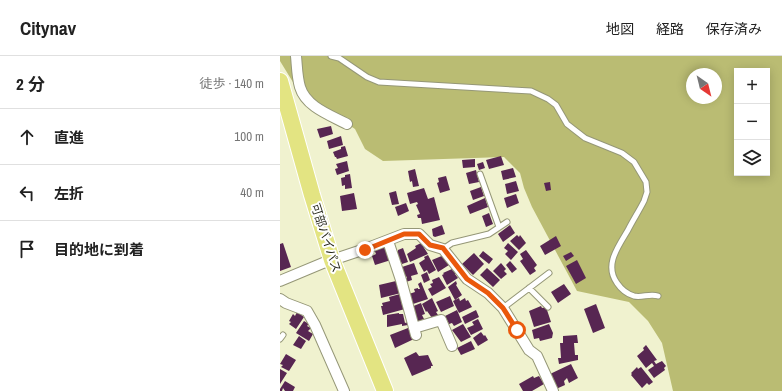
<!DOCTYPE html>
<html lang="ja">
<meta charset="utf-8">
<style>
body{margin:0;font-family:"Archivo Narrow","Noto Sans JP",sans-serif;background:#f2f2f2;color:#222}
.controls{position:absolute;right:12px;top:12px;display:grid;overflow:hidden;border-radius:0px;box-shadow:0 2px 10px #0003}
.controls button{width:36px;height:36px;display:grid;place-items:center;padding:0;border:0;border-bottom:1px solid #e0e0e0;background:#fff;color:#222;font:20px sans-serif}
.compass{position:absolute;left:406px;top:12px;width:36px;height:36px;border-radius:50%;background:#fff;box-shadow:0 2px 10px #0003;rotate:145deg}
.stop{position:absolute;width:12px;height:12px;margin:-9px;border:3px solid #ea580c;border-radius:50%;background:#fff}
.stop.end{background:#ea580c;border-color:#fff;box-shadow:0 1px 4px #0008}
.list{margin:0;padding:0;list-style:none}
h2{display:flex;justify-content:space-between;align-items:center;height:52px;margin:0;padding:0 16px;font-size:17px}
h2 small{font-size:13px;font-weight:400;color:#767676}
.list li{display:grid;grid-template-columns:26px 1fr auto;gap:12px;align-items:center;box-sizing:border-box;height:56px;padding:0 16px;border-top:1px solid #e0e0e0}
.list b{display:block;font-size:15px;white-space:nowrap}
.list em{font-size:13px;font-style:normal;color:#767676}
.icon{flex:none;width:22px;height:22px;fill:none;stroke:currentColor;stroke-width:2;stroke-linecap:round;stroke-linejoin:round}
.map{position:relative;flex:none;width:502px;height:335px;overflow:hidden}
header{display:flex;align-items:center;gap:24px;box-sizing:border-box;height:56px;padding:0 20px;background:#fff;border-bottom:1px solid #e0e0e0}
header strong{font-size:19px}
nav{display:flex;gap:22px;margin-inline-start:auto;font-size:14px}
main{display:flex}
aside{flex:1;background:#fff}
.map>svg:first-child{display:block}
.forest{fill:#babc73;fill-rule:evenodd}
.building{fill:#572652}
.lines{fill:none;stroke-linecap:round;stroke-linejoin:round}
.service-casing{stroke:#959777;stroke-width:7}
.minor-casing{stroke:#959777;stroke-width:12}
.trunk-casing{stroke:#fff;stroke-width:18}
.service{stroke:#fff;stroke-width:5}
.minor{stroke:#fff;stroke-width:10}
.trunk{stroke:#e3e482;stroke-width:16}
.route{stroke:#ea580c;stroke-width:5}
.labels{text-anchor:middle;stroke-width:4;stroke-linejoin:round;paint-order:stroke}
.street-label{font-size:12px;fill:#2b2c1f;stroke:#fff}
</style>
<header>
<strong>Citynav</strong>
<nav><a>地図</a><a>経路</a><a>保存済み</a></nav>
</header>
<main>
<aside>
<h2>2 分<small>徒歩 · 140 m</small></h2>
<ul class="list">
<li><svg class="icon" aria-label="ahead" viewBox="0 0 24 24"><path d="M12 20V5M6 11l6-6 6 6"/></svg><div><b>直進</b></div><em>100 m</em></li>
<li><svg class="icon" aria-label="left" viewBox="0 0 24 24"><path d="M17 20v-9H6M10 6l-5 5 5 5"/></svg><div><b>左折</b></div><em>40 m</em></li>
<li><svg class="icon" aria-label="arrive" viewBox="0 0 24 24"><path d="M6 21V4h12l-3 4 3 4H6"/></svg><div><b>目的地に到着</b></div></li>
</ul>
</aside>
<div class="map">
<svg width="502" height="335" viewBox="0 0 502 335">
<rect width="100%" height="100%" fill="#f0f2cf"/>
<!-- forest -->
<path class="forest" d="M0,0H502V335H393L382,287L368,265L349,246L297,235L252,151L244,132L240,117L224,101L103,105L85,93L75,73L19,36L0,5ZM457,15H487V117H457ZM412,18H436V42H412Z"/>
<!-- building -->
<path class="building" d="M51,70L53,78L40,82L37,73Z
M61,80L63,89L49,93L47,85Z
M65,90L68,100L57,103L56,101H55L53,96L61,93V91Z
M221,100L224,109L209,113L206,104Z
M195,103V111L183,112L182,104Z
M67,105L69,115L57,119L55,113L58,112L56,108Z
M203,106L205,112L199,114L197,108Z
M233,112L236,121L223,124L221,115Z
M135,113L139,130L133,131L132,125L130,126L128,115Z
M196,114L199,126L189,128L186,117Z
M70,118L72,132L65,133V129L62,130L61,122L65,121V119Z
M166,120L170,134L160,137L157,127L159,126L158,122Z
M236,125L239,135L227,138L225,128Z
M270,126L271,134L266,135L264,127Z
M201,131L204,140L193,144L190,135Z
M144,132L148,143L154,141L160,164L142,168L141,162H138L137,159L140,158L136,149L138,148L137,146L130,148L127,137Z
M116,135L119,148L112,149L109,137Z
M74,137L77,153L62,155L60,140Z
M236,138L239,147L227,152L224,142Z
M205,142L208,151L190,158L187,150Z
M126,147L129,155L118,160L115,151Z
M209,157L213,168L206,171L202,160Z
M162,169L165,178L155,181L153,180L152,173Z
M230,169L235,177L223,186L218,178Z
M237,179L239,181L240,179L246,187L239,194L230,185Z
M276,180L281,190L265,199L260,190Z
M3,187L11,211L0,215V188Z
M141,187L148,198L130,206L127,198L136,192L135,190Z
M228,187L238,196L231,204L225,198L228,195L224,192Z
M106,188L111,204L95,209L92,200L96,198L94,193Z
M123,192L128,206L122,208L121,206H120L117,196L118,195V194Z
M246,194L257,209L254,212L256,215L250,219L240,205L243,203L240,198Z
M203,195L213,203L209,208L199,200Z
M291,196L294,200L286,205L283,200Z
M194,197L204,208L193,219L182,208Z
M148,199L156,214L149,218L147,214L144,216L139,207L145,203L144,201Z
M164,199L169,209L158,216L152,204Z
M297,204L306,222L296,228L286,210Z
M230,205L237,213L232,217L226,209Z
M134,207L138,218L131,220L132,224L126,226L124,223L127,222L126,220L124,221L122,211Z
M221,207L226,213L224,215L227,218L221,223L213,215Z
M207,212L220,224L213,231L200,219Z
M172,213L173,215L175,213L177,217L175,218L178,222L167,229L162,219L164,218L163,217Z
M147,216L150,224L144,227L141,219Z
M159,221L166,232L152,240L148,233L152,231L150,228L153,227L152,224Z
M116,225L121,237L101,242L99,229Z
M176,225L177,228L176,229L182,239L175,244L168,231Z
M141,226L148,243L133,248L129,238L135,236L134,233L138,232V233H140L138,228Z
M284,228L291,238L278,247L271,236Z
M120,238L122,249H124L125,253L103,259L101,250H103L102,247L110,245L109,241Z
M170,240L174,250L161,256L156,246Z
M152,242L158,255L156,256L158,259L152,262L147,255L146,256L142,248Z
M179,242L180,245L185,242L186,245L188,244L192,251L179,257L173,245Z
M141,247L145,258L142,259L144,263L137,266L131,251Z
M316,248L325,272L313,277L304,253Z
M261,250L262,252L266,251L271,266L254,271L249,255Z
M177,254L182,266L174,270L172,267L169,268L165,260Z
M196,254L199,261L185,268L182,261Z
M17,256L24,261L16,273L9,268L11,266L9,265L13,258L15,260Z
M119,257V258H123L125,267L128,266V269L122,270V268L107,271V259Z
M198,263L203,273L191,279L187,272L194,269L192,266Z
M24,265L29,268L27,270L31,272L28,275L33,278L29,285L16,277Z
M183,268L191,281L181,286L172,274Z
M269,268L273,277L272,282L260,285L259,282L254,283L252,274Z
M128,272L134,283L115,292L110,279Z
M201,276L204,280L205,279L208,284L198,290L193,282Z
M297,279L298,287H294L295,299H298V304L279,308L278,302H281L280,287H283V280Z
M19,280L26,285L21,293L13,289Z
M191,285L195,293L181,299L177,292Z
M366,289L377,304L374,305L376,308L382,305L386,310L384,312L385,314L374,322L368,314L374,310L372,307L366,312L357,300L364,294L363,292Z
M136,296L139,300L148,299L153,310H151V312L132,320L124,302Z
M6,298L16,304L9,315L1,311L3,309L0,308Z
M291,308L298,322L289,327L287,322L284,325L285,329L276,333L270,318Z
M357,311L358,313L361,311L373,326L369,329L367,327L362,332L351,319L352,318L351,317Z
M0,313L7,317L0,328Z
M253,320L254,322L259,320L264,328L252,335H243L239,328Z
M5,325L15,331L13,335H5L3,332L2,335H0V333Z"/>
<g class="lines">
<defs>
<path id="service" d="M51,0L59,2L87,21L99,26L251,35L268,43L276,49L287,68L305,82L342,97L354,106L366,126L367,136L364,145C359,155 353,164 348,174C338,191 324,209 337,227C341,233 347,238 354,240C362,242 370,237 378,240
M200,118L219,171
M163,193L172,187L209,178L227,166
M249,232L268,251
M223,252L269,217
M0,283L3,279"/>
<path id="minor" d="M16,0C17,10 17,21 20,31C26,51 50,59 67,68
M108,185L121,224L136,279
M0,225L43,207L85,193L124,178H139L150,189L163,193L187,223L208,237L223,252L249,294L257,300L273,335
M0,243L6,247L27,255L35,269L64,335
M134,272L161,264L172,290"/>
<path id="trunk" d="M0,25L32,139L52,204L105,335"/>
</defs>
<!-- service casing -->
<use href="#service" class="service-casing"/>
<!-- minor casing -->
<use href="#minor" class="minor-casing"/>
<!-- trunk casing -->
<use href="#trunk" class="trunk-casing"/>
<!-- service -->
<use href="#service" class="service"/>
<!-- minor -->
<use href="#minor" class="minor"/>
<!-- trunk -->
<use href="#trunk" class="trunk"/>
</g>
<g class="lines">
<!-- route -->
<path class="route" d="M85,194L124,178H139L150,189L163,192L187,223L208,237L223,252L237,274"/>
</g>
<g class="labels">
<!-- street labels -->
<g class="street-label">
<text transform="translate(46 182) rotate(72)" y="4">可部バイパス</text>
</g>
</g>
</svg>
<div class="controls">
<button>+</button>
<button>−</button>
<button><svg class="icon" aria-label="layers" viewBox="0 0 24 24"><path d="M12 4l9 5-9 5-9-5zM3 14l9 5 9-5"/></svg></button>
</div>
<svg class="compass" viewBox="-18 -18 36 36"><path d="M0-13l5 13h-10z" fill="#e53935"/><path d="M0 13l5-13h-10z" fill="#767676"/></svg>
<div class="stop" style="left:237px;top:274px"></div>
<div class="stop end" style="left:85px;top:194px"></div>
</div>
</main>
